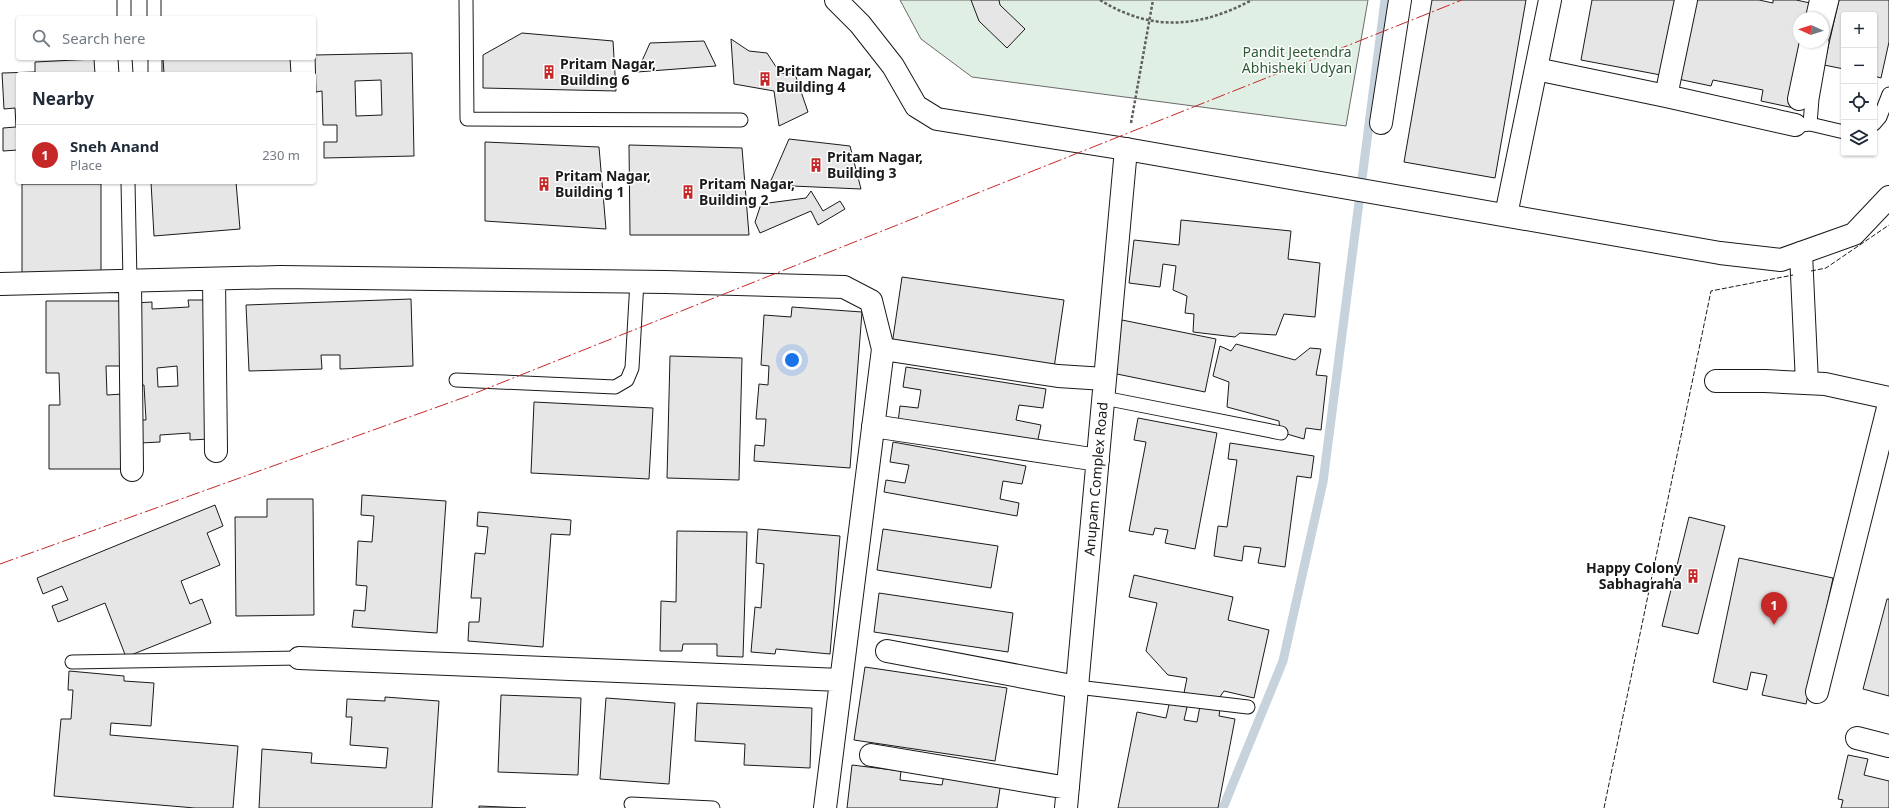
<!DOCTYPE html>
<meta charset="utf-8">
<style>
body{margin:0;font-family:"Noto Sans",sans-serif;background:#f6f6f7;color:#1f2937}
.controls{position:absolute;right:12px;top:12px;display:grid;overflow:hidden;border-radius:4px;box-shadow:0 1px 3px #0004}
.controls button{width:36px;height:36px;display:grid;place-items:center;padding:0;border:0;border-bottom:1px solid #e0e1e3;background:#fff;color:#1f2937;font:20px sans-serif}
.compass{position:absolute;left:1793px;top:12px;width:36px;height:36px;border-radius:50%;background:#fff;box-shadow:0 1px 3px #0004;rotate:273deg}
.you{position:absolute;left:792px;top:360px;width:14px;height:14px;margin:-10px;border:3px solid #fff;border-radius:50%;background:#1a73e8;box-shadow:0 0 0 6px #1a73e833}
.badge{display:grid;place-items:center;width:26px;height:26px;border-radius:50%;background:#c62828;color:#fff;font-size:13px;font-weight:700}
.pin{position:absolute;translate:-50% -33px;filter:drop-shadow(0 1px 2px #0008)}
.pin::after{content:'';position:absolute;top:21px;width:14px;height:12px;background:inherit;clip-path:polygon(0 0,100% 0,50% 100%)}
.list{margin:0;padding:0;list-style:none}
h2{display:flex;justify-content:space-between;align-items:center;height:52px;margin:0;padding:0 16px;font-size:17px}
h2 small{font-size:13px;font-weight:400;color:#747a83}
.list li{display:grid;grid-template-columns:26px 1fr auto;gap:12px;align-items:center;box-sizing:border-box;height:60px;padding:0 16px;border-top:1px solid #e0e1e3}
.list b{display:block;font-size:15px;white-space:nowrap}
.list p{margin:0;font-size:13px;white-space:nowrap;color:#747a83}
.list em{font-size:13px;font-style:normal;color:#747a83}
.icon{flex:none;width:22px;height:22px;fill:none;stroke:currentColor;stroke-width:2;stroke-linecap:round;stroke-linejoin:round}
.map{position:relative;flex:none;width:1889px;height:808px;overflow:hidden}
.search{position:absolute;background:#fff;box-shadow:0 1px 3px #0004;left:16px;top:16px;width:300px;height:44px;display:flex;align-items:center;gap:10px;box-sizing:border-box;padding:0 14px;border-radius:4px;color:#747a83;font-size:15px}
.panel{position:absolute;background:#fff;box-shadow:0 1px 3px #0004;left:16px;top:72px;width:300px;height:112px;border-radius:4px}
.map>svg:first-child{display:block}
.green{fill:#e0efe3;stroke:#6a6a6a}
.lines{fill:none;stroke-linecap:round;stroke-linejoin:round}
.stream{stroke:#c6d2dc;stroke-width:9}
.building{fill:#e6e6e6;stroke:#1a1a1a;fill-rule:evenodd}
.lane-casing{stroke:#1a1a1a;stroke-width:15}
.street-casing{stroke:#1a1a1a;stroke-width:24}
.secondary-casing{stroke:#1a1a1a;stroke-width:24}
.path{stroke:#5f5f5f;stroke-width:2.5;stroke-dasharray:3 2;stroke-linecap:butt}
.lane{stroke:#fff;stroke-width:13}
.street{stroke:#fff;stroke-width:22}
.secondary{stroke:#fff;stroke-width:22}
.fence{stroke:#1a1a1a;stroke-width:1;stroke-dasharray:5 2;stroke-linecap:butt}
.power{stroke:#c62828;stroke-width:1;stroke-dasharray:14 3 2 3;stroke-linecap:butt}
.labels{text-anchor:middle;stroke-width:3;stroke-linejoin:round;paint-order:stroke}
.park-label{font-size:14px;fill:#2b5a34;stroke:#fff}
.poi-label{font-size:14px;font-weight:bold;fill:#1a1a1a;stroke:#fff;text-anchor:start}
.street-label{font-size:14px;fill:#1a1a1a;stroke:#fff}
</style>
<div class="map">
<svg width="1889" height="808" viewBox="0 0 1889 808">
<rect width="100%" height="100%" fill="#fff"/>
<!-- green -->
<path class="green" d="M900,0H1368L1346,126L972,77L921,39Z"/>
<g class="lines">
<!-- stream -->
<path class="stream" d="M1223,808L1283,661L1323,482L1385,0"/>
</g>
<!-- building -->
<path class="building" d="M971,0H999L1000,5L1025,29L1007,48L979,21Z
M1432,0H1526L1495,178L1404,162Z
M1592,0H1681L1666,76L1581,60Z
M1695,0H1759L1773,3V0H1796L1815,4L1813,18H1799V42H1808L1794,108L1761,101L1763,90L1713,80L1711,86L1678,79Z
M1839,0H1889V42L1881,78L1874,76V15H1844V69L1824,65Z
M522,33L613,41L616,91L483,88V55Z
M731,39L749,51L767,53L780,73L795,74L808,112L779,126L774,91L734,84Z
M704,41L716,66L637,72L650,43Z
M412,53L414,156L324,158V142H337V125H323L322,91L316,92L315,55ZM381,80L382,115L356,116L355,81Z
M163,58H290L291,74H164Z
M94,59L95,74H18V150L3,151V128L16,127L15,108L4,109L2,73L35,72V62Z
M789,139L850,146L861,189L769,185Z
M485,142L599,147L606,229L485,221Z
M629,145L742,148L749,235H630Z
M151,182H236L240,229L154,236Z
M22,184H101V279L22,280Z
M811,191L823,211L840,201L845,209L818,225L811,211L760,233L755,222L761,204L806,198Z
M1181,220L1291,231L1288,259L1320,263L1315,317L1284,314L1276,335L1240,333L1235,337L1193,332L1194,314L1185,313L1187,296L1173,290L1176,266L1163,264L1160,287L1129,283L1134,240L1179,245Z
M902,277L1064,300L1054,368L892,345Z
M411,299L413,366L340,369V355H321L322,369L249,371L246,305Z
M188,300H204L210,439L190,440V433L160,435V442L140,443L139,420H146L144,385H137L134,303L152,302V309L189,307ZM177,366L178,386L158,387L157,368Z
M46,301H121V366H106L107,395L123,394L124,469H49V405H60L59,373H46Z
M792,307L862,312L850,468L754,461L755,445L764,446L766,419H756L759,384L768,385L769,366L761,365L764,315L791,317Z
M1122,320L1216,339L1205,392L1112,373Z
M1236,344L1295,360L1310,348L1321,349L1316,375L1327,376L1321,430L1306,428L1304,439L1280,432L1279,421L1227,407L1229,382L1213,376L1220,346L1231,351Z
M670,356L742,358L739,480L667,478Z
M906,367L1046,389L1043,408L1019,405L1016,420L1041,425L1037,444L898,422L900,406L918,408L921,390L903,387Z
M534,402L653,408L649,479L531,473Z
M1138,418L1217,433L1195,549L1165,543L1168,530L1155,528L1153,535L1129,531L1146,442L1134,440Z
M893,442L1026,466L1022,484L1003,481L1000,499L1019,503L1017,516L884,492L886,480L905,483L909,465L890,462Z
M1230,443L1314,456L1311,478L1297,476L1285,567L1258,563L1261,548L1244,546L1242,561L1214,556L1218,526L1227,527L1237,460L1228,459Z
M362,495L446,501L437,633L352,627L354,610L365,611L367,586L356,585L358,541L372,542L374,516L361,515Z
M267,499H313L314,615L236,616L235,517H267Z
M215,505L223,526L207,533L220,565L181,581L190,604L202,599L211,623L126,657L105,603L58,622L52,606L68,600L62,586L43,594L37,578Z
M478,512L571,520L570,535L551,534L543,647L468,641L469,622H479L481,598H471L475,553L485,554L488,527L477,526Z
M1689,517L1725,526L1698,634L1662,626Z
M758,529L840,536L830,654L776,649L775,654L751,652L755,607L761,608L764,564L756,563Z
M883,529L998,546L991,588L877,570Z
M677,531L747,532L743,657L717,656V644H683L682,651H660L661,601L676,602Z
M1739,558L1833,578L1806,704L1762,695L1767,675L1751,672L1747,690L1713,682Z
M1134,575L1233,597L1228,620L1269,630L1254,698L1224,691L1219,698L1184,693L1187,678L1168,675L1146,651L1157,603L1129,597Z
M879,593L1013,613L1008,652L874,632Z
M1887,599H1889V696L1863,689Z
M865,667L1007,688L995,761L854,740Z
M69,671L124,676V681L154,683L151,726L111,723L110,735L238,746L233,808H195L54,796L61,719H71L73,690H68Z
M501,695L581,698L578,775L498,772Z
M385,697L439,701L432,808H259L262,749L312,753L311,763L386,768L388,748L350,745L352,717H346L347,699L385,701Z
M606,698L675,703L669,784L600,779Z
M1170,700L1188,703L1184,720L1197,722L1200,706L1220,709L1219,716L1235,719L1218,808H1118L1137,712L1166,718Z
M697,703L812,708L810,768L744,765L745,744L695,741Z
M1848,755L1868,759L1864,775L1889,781V808H1841L1843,800L1838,799Z
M852,765L901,771L900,780L942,785L944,775L1001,782L997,808H847Z
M479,806L526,808H479Z"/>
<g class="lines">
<defs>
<path id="lane" d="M124,0V18
M154,0V18
M466,0L467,119L741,120
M1823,36L1832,0
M125,58L126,74
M155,58V74
M1810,124L1812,99L1822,42
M1874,124L1880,117L1889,94
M1801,125L1810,124L1844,132
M128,182L130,281
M456,380L615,387L627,380L632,368L637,281
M1104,398L1281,433
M72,662L299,658
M1077,687L1248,707
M631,804L713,808"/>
<path id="street" d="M1817,18L1821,0
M1536,69L1666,96L1795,125
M1666,96L1686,0
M1799,99L1811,42
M1381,123L1400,0
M1506,215L1550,0
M1801,253L1807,383
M214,279L216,451
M130,281L132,470
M0,284L280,277L665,282L844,287L871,301L883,349L825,808
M883,349L1058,376L1105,379
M1716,381H1765L1825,384L1889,398
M873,426L1098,460
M887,651L1077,687
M299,658L841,680
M1817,692L1889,404
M1857,738L1889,746
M871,755L1068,788
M1066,808L1126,149"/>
<path id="secondary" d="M836,0L860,24L893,66L916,106L937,119L1126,149L1720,253L1781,260L1854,234L1889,197"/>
</defs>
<!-- lane casing -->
<use href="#lane" class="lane-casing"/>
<!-- street casing -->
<use href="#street" class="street-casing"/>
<!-- secondary casing -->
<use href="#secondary" class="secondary-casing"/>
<!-- path -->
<path class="path" d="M1100,0C1152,32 1199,28 1252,0
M1131,123L1153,0"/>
<!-- lane -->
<use href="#lane" class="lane"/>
<!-- street -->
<use href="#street" class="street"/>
<!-- secondary -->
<use href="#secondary" class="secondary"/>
<!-- fence -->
<path class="fence" d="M1811,271L1826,268L1889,225
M1604,808L1711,291L1793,275"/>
<!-- power -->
<path class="power" d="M0,564L468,396L1462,0"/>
</g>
<!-- icons -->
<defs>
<symbol id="building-bare" viewBox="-9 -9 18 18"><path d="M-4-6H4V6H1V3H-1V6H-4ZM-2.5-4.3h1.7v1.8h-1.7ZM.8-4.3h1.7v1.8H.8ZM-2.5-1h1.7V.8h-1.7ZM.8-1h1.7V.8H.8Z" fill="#c62828" stroke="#fff" stroke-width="2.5" paint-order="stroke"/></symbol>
</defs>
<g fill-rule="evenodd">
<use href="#building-bare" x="539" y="62" width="20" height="20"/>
<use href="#building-bare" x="755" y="69" width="20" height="20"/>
<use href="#building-bare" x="806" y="155" width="20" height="20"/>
<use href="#building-bare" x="534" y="174" width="20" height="20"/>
<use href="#building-bare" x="678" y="182" width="20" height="20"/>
<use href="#building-bare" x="1683" y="566" width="20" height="20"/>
</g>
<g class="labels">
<!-- park labels -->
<g class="park-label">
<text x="1297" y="57">Pandit Jeetendra<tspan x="1297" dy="16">Abhisheki Udyan</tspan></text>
</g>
<!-- poi labels -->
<g class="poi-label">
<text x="560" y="69">Pritam Nagar,<tspan x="560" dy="16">Building 6</tspan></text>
<text x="776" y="76">Pritam Nagar,<tspan x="776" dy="16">Building 4</tspan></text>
<text x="827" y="162">Pritam Nagar,<tspan x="827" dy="16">Building 3</tspan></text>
<text x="555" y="181">Pritam Nagar,<tspan x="555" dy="16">Building 1</tspan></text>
<text x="699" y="189">Pritam Nagar,<tspan x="699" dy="16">Building 2</tspan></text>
<text x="1682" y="573" text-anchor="end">Happy Colony<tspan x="1682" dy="16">Sabhagraha</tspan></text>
</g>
<!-- street labels -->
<g class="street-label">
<text transform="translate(1096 479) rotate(-85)" y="5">Anupam Complex Road</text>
</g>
</g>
</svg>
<div class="controls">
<button>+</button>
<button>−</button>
<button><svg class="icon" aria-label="locate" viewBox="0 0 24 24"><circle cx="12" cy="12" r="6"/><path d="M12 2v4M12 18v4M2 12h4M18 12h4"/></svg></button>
<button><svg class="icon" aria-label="layers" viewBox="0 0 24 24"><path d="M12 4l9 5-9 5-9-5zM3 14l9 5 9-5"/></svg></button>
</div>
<svg class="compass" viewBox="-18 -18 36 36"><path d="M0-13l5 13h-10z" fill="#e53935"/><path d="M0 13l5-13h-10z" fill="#747a83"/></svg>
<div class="you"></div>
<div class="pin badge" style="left:1774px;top:625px">1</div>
<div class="search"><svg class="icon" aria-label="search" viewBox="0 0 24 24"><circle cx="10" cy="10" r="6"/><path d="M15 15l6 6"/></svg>Search here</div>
<section class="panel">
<h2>Nearby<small></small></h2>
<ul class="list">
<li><span class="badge">1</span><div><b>Sneh Anand</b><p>Place</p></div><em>230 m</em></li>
</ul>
</section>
</div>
